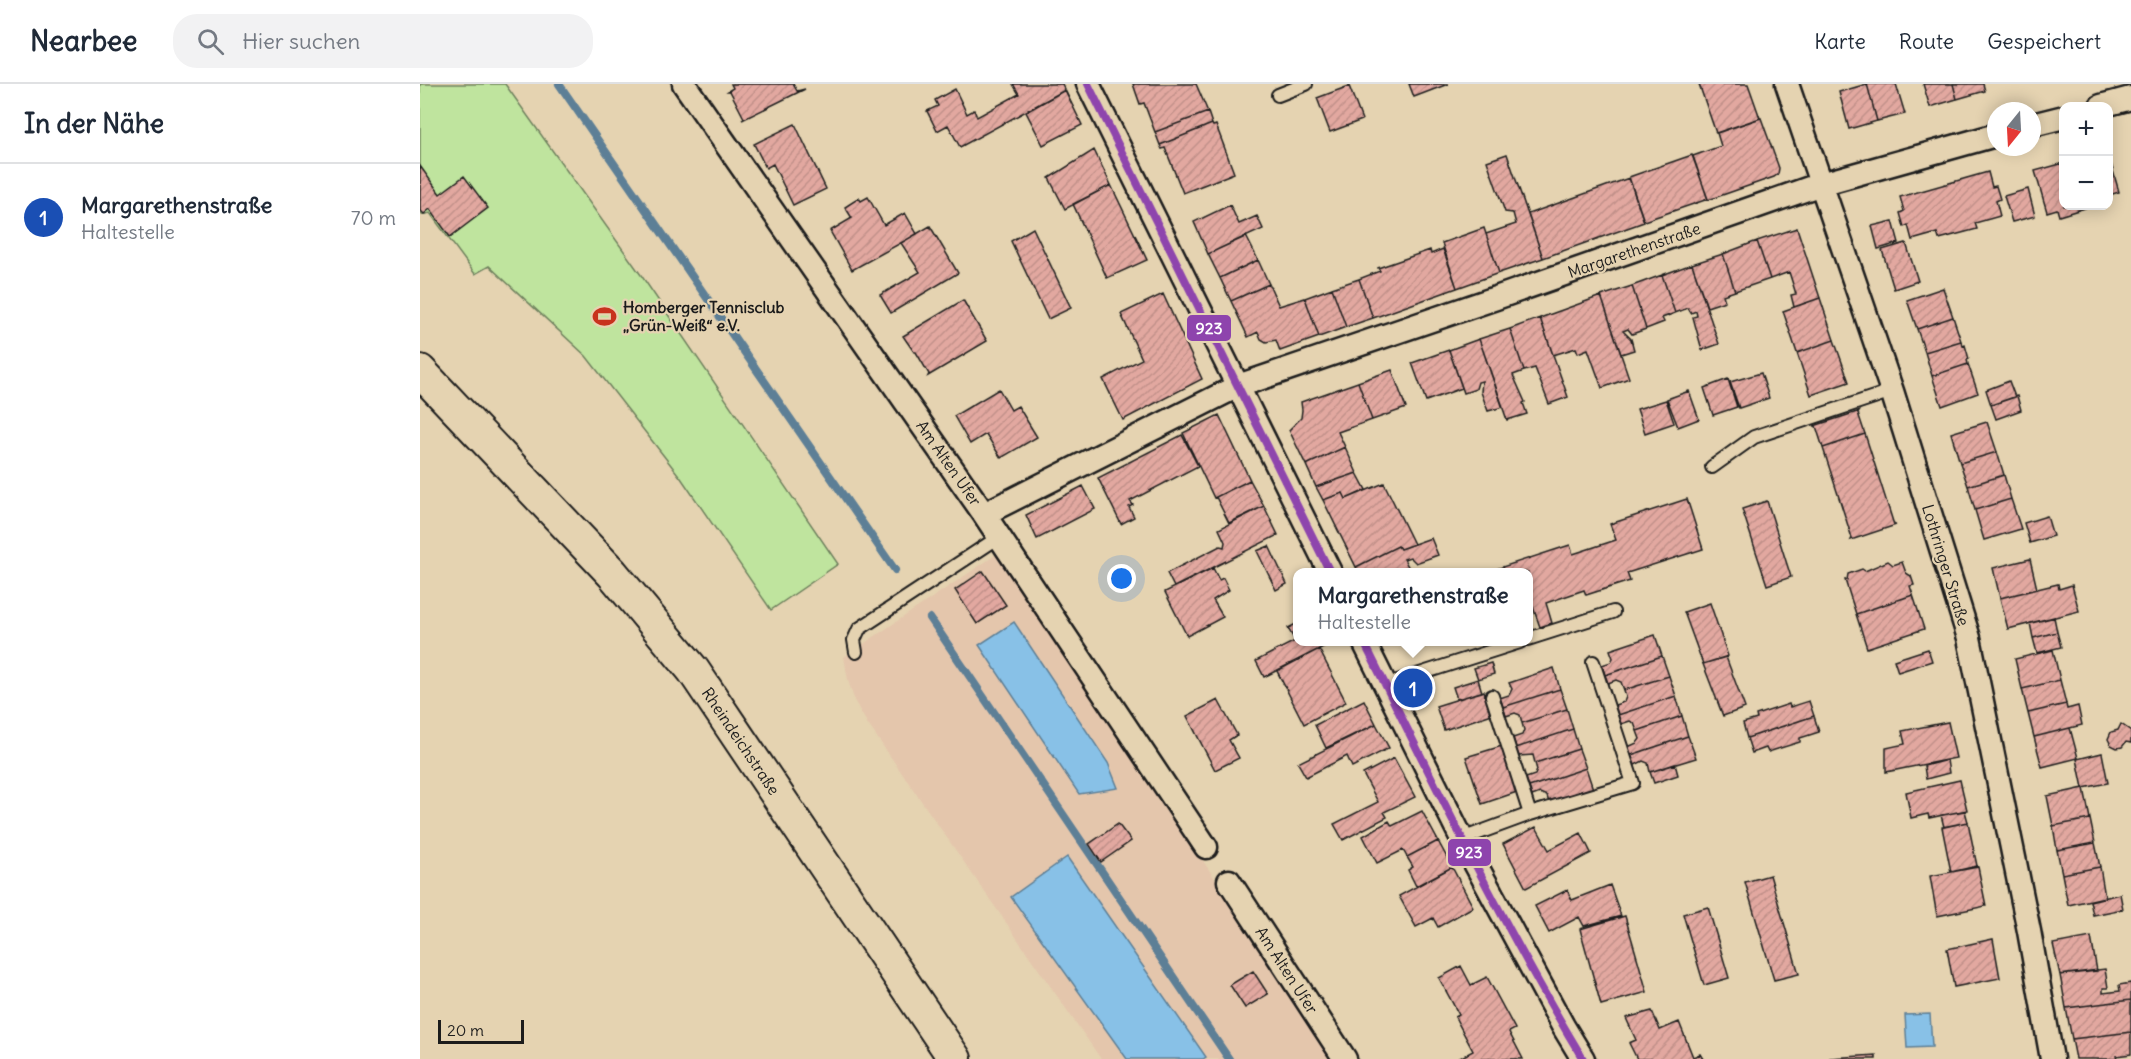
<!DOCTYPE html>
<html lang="de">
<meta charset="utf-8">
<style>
body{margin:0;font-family:Delius,sans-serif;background:#f2f2f3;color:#1f2937}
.controls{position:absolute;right:18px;top:18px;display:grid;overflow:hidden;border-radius:12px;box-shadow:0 3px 15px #0003}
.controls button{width:54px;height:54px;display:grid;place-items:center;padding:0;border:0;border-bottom:2px solid #e0e1e3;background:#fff;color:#1f2937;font:30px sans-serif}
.compass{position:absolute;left:1567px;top:18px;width:54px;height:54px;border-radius:50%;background:#fff;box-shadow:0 3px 15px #0003;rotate:198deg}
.scale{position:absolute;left:18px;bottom:15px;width:86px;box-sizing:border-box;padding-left:6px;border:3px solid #1c1c1c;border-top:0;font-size:16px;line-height:21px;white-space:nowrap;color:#1c1c1c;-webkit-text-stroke:4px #e5d3b1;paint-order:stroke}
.you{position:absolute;left:702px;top:495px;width:21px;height:21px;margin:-15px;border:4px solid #fff;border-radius:50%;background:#1a73e8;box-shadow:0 0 0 9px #1a73e833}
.badge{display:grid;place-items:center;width:39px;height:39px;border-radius:50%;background:#7c3aed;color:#fff;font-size:20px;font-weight:700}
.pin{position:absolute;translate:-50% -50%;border:3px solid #fff;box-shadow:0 2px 6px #0006}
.popup{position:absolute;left:873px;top:484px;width:240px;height:78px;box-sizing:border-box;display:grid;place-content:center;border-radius:12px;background:#fff;filter:drop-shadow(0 2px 4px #0005);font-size:20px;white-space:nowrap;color:#747a83}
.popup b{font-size:22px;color:#1f2937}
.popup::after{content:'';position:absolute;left:50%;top:100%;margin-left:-12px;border:12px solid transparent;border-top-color:#fff}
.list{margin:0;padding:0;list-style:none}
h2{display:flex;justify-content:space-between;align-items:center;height:78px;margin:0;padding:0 24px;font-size:26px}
h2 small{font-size:20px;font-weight:400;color:#747a83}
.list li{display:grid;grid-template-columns:39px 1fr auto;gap:18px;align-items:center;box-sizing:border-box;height:108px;padding:0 24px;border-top:2px solid #e0e1e3}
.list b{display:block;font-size:22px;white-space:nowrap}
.list p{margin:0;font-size:20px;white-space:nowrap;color:#747a83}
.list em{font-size:20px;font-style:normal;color:#747a83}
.icon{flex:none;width:33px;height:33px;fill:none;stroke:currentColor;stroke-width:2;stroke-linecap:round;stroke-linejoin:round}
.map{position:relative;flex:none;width:1711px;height:975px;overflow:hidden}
header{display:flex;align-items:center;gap:36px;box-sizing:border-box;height:84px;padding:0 30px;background:#fff;border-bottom:2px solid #e0e1e3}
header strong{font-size:28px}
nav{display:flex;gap:33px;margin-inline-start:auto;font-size:21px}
.search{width:420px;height:54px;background:#f2f2f3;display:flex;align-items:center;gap:15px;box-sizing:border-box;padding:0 21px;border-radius:24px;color:#747a83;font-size:22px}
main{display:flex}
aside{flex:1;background:#fff}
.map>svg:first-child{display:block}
.built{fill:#e4c6ac}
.park{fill:#bfe49e;stroke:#6e805d;stroke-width:1.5}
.water{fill:#88c1e7;stroke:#5d7f96;stroke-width:1.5}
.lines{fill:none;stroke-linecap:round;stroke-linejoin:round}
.stream{stroke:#5d7f96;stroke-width:8}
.building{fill:url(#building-hatch);stroke:#1c1c1c;stroke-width:1.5}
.service-casing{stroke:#1c1c1c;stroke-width:16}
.minor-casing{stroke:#1c1c1c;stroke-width:27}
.secondary-casing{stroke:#1c1c1c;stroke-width:36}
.service{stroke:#e5d3b1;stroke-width:12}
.minor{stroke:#e5d3b1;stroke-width:22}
.secondary{stroke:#e5d3b1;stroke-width:32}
.bus-1-casing{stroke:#e5d3b1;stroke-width:12}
.bus-1{stroke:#8e44ad;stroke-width:8}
.labels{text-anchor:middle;stroke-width:4.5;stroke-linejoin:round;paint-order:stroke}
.street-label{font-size:16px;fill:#1c1c1c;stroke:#e5d3b1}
.poi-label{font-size:16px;font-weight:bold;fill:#1c1c1c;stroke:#e5d3b1;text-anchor:start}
.line-badge{stroke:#e5d3b1;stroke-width:2}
.badge-label{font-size:16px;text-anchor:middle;font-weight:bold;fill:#fff}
</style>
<header>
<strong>Nearbee</strong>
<div class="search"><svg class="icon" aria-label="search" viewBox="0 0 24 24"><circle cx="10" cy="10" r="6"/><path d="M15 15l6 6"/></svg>Hier suchen</div>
<nav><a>Karte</a><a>Route</a><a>Gespeichert</a></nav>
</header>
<main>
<aside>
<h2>In der Nähe<small></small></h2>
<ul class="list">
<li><span class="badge" style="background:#1a4fb4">1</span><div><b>Margarethenstraße</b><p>Haltestelle</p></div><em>70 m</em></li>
</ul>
</aside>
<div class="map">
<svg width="1711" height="975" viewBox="0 0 1711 975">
<defs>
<pattern id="building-hatch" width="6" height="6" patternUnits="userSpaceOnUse" patternTransform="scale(1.5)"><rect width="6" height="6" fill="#e2a8a0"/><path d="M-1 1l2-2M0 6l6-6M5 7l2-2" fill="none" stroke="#c19089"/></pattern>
</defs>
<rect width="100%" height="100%" fill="#e5d3b1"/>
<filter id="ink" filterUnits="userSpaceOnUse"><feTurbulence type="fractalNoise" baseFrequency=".0167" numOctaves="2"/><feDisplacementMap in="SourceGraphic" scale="12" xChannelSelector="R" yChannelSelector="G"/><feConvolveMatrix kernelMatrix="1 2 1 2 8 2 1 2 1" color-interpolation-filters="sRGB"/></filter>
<g filter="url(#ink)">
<!-- built -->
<path class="built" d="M577,470L916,975H681L447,639L435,618L428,596L424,573Z"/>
<!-- park -->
<path class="park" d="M0,0H85L221,191L418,480L351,526L261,394L166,272L69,182L55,190L10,129L3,131L0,128Z"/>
<!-- water -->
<path class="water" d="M594,538L688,679L698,704L659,710L559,561Z
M647,773L786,973L783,975H707L591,813Z
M1510,930L1512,963L1487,964L1485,931Z"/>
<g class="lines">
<!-- stream -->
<path class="stream" d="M139,0L475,486
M510,534L809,975"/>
</g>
<!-- building -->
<path class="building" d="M311,0H373L377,7L385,5L322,36L324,34L310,7H308L313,4Z
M593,0H642L645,6L540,63L528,41L517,47L507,27L518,22L515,16L535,5L547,30L554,26L557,33L599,10Z
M713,0H776L788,28L735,48L724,19L720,20Z
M989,0H1028L994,13Z
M1279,0H1328L1340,34L1296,49Z
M1447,0L1457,37L1429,45L1419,8Z
M1447,0H1476L1485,30L1457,37Z
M1503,0H1533L1537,15L1510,23Z
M1533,0H1563L1565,7L1537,15Z
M929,2L942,36L910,48L897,14Z
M645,6L662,41L623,61L606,28Z
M788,28L792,40L740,61L735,48Z
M1341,34L1359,84L1358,90L1354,93L1288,116L1273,72L1301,62L1297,49Z
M375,40L406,105L373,121L353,80L346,84L334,60Z
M792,40L793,42L796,41L814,89L763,109L745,64L742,65L740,61Z
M674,66L691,101L645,125L629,94Z
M1688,69L1699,108L1689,111L1691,117L1688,118Z
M1087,70L1123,174L1079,189L1066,150L1096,140L1093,129L1085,128L1067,77Z
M1272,71L1288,115L1224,137L1209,93Z
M1644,79V122H1664L1665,124L1639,132L1637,125L1627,128L1615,87Z
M0,82L20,110L44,92L68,124L30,153L10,125L4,130L0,126Z
M1568,88L1572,103L1576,102L1580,115L1576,117L1580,132L1555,139L1557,145L1519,155L1517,149L1492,156L1488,141L1484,143L1480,129L1484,127L1480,113Z
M1209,94L1224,138L1123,174L1108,130Z
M691,101L727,176L687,194L653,120Z
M1608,105L1615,132L1592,138L1584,112Z
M448,113L464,141L485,129L497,150L432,186L410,147L432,134L425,123L439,114L441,117Z
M810,121L819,140L837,132L843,145L788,170L774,138Z
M1473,137L1479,159L1458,165L1452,142Z
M510,142L538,189L471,229L460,211L500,188L481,159Z
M613,144L651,224L628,235L591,157Z
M1064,144L1079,189L1037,204L1022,159Z
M1377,144L1400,214L1374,223L1371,211L1376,210L1369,188L1350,195L1337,157Z
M826,152L838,176L800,194L788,170Z
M1337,157L1350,195L1315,207L1303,170Z
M1486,159L1498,197L1474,205L1462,166Z
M1023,165L1037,204L953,234L939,195L960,187L958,184L1010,166L1011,170Z
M1303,170L1315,207L1303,211L1305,217L1287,223L1272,180Z
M838,176L849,200L811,217L800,194Z
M1272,180L1299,260L1282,266L1273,233L1277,232L1276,227L1271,229L1268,224L1255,229L1242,191Z
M1242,191L1255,229L1242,234L1244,238L1226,245L1212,202Z
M939,195L953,234L926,243L912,204Z
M849,200L859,222L885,214L899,253L860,267L856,256L846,258L841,255L838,248L828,253L811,217Z
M1212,202L1226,245L1212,250L1208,245L1203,247L1211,255L1214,266L1201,270L1181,212Z
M912,204L926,243L899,253L885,214Z
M1523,204L1533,233L1497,245L1487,216Z
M743,210L782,295L703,336L683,295L722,275L701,230Z
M1181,212L1209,294L1182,304L1168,265L1158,269L1156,264L1133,271L1120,234Z
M1400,214L1414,256L1377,269L1363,227Z
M543,216L567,257L508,292L509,290L496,268H494L483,252Z
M1533,233L1541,257L1505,268L1497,245Z
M1120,234L1148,313L1129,320L1115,284L1104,287L1090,245Z
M1090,245L1104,287L1093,291L1105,318L1103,319L1107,330L1087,336L1059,255Z
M1059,255L1083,323L1068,327L1061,308L1062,297L1058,298L1056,305L1044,309L1029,266Z
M1414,256L1429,298L1391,311L1377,269Z
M1541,257L1543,262L1545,261L1549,275L1547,276L1548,280L1512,292L1505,268Z
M1029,266L1042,304L1006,317L992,279Z
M1548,280L1558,309L1522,322L1512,292Z
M972,286L986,324L952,336L938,298Z
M1341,289L1349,314L1319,324L1310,298Z
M1308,295L1317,323L1293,331L1284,304Z
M1589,297L1595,313L1571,321L1566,306Z
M938,298L952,336L918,348L925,363L886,381L869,346L881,334L882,326L881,318Z
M579,305L591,326L598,322L617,353L581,374L566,350L550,360L534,332Z
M1269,307L1279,335L1258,343L1247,315Z
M1597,312L1601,326L1576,335L1571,321Z
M1246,316L1254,339L1225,349L1217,325Z
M1440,327L1438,329L1445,350L1403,364L1396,342H1394Z
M799,331L830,396L794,414L763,349Z
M1567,338L1577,368L1540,379L1531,349Z
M1445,350L1474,441H1476L1431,456L1432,454L1403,364Z
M762,351L778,382L710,417L713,421L709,423L714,433L701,440L678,394Z
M925,363L937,389L896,403L886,381Z
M1577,368L1584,391L1548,402L1540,379Z
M937,389L946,406L926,415L923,409L903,416L896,403Z
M1584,391L1591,415L1555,426L1548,402Z
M830,396L844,422L809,439L796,413Z
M964,399L994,460L980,465L978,462L936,483L903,416L923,409L926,415Z
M663,402L675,425L617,455L606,431Z
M1267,415L1283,465L1207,489L1210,497L1166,511L1164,506L1126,519L1132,539L1120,543L1113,523L1108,524V488H1071L1070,487L1150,461L1153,470L1196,456L1190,440Z
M1591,415L1601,445L1564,456L1555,426Z
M1347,417L1371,493L1347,501L1322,425Z
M844,422L858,451L754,503L747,489L800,462L804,463L805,458L799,445Z
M1627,432L1633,452L1610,459L1604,439Z
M1011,454L1018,471L996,479L990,473L984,475L991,488H939L936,483L978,462L980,465Z
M849,462L867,500L856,506L837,467Z
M1610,475L1617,505L1580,514L1573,484Z
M1468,477L1473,481L1482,478L1486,489L1491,492L1494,501L1490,502L1493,511L1436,530L1425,496H1427L1428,490L1442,485L1445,487Z
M793,484L799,496L803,494L809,506L793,516L803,533L767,552L745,508Z
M563,487L586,521L557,540L535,506Z
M1638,500L1639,505L1652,501L1659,527L1588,545L1580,514Z
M1493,511L1504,545L1447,564L1436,530Z
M1290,519L1308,572L1283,580L1264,528Z
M1634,533L1637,548L1613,554L1610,539Z
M878,539V558H913L844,593L836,577L875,557L868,544Z
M1637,548L1641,563L1617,569L1613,554Z
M1235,551L1242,572L1185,591L1182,581L1191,578L1193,574L1190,566Z
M899,565L926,618L884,640L857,587Z
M1508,565L1512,577L1478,588L1474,576Z
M1633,566L1640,596L1602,605L1595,575Z
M1242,572L1249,592L1204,606L1201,598L1196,596L1188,599L1185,591Z
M1306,573L1325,624L1303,632L1283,580Z
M1071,579L1074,590L1058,595L1054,584Z
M1134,584L1140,605L1083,623L1080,614L1089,611L1092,605L1089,599Z
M1249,592L1256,612L1198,631L1195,621L1204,618L1206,613L1204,606Z
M1058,595L1062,608L1037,615L1033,603Z
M1640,596L1646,620L1608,629L1602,605Z
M1140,605L1147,625L1102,639L1100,631L1095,629L1086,632L1083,623Z
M1064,607L1072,630L1024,646L1016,622Z
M1256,612L1262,632L1217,647L1214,639L1210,637L1201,640L1198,631Z
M798,616L817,651L809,656L819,674L795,686L767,632Z
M944,616L956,640L906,664L895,641Z
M1389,617L1394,632L1327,654L1323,639L1337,635L1336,631L1369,620L1370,623Z
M1646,620L1647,625L1658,622L1662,641L1614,653L1608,629Z
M1147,625L1153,645L1096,664L1093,654L1102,651L1104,646L1102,639Z
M1262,632L1268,652L1211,671L1208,663L1217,659L1220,655L1217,647Z
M1394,632L1399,648L1380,654V658L1348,668L1346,664L1332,669L1327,654Z
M1528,638L1536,674L1466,688V664L1485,660L1482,647Z
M956,640L969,664L932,683L927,672L886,693L878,679Z
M1701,640L1711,647V659L1706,658L1702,663L1697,664L1691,661L1688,655L1691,648L1698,646Z
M1650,644L1658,674L1622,683L1614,653Z
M1153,645L1159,665L1115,679L1113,671L1099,672L1096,664Z
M1268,652L1276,674L1230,688L1228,679L1223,677L1215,681L1211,671Z
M1082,662L1097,708L1062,720L1046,673Z
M1159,665L1166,684L1109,703L1106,694L1115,691L1117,686L1115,679Z
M1682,669L1688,699L1663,704L1657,675Z
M974,674L995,713L964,728L967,733L923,756L914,740L958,718L943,690Z
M1527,676L1529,689L1506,695L1504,682Z
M1255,680L1258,691L1234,699L1230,688Z
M1166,684L1173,705L1129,719L1127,712L1120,709L1112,712L1109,703Z
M1540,696L1547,726L1509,734L1508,730L1491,734L1486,708Z
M1664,704L1670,735L1633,742L1627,712Z
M1002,727L1018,757L987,773L983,766L957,779L943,752L969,737L972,742Z
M1545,727L1548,738L1524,743L1521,731Z
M1670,735L1675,759L1637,766L1633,742Z
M1548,738L1557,782L1531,788L1522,743Z
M698,740L711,757L681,778L669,760Z
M1116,743L1129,766L1161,749L1171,769L1106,804L1083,760Z
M1018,757L1032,783L996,802L988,786L993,783L987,773Z
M1675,759L1680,783L1642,790L1637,766Z
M1032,783L1053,823L1018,843L1013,834L996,843L979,812Z
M1558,783L1566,822L1517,832L1510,792Z
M1680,783L1685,813L1648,821L1642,790Z
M1350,791L1379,890L1354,896L1325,798Z
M1190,801L1201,832L1164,842L1159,833L1129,849L1115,822L1147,806L1152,816Z
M1700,810L1703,825L1673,831L1670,817Z
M1288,823L1309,894L1284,901L1263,830Z
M1205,832L1227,908L1181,921L1160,845Z
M1671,853L1677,887L1640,891L1633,860Z
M1573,855L1580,894L1534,903L1527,865Z
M1041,882L1051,901L1067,893L1095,945L1089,948L1103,975H1038L1053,967L1035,933L1039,931L1019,894Z
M1685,885L1688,904H1683V909L1700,907L1699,901L1711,899V916L1646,924L1640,891Z
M833,887L848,910L825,924L810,901Z
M1711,916V948L1652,955L1646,924Z
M1232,927L1240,946L1259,938L1273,973L1280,970L1283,975H1217L1209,959L1216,956L1206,934Z
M1711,948V970L1696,972L1697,975H1656L1652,955Z
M1456,971V975H1410V974Z"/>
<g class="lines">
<defs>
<path id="service" d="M858,11L886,0
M1292,383L1334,353L1472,307
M1108,555L1193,528
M436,568L434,556L439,545L579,453
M965,601L1100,558
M1072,612L1110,730
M1042,755L1110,730L1213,699L1173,578"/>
<path id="minor" d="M264,0L564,430L786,763
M668,0L910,488
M1367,0L1472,307L1549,554L1609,847L1632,975
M1681,22L1711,14
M1612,41L1644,33
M564,430L818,302L1076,214L1401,100L1576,51
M944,558L1042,755L1143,942L1163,975
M809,797L925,975"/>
<path id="secondary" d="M0,287L192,489L273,586L535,975"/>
</defs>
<!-- service casing -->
<use href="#service" class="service-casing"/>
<!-- minor casing -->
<use href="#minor" class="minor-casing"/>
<!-- secondary casing -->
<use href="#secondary" class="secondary-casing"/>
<!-- service -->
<use href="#service" class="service"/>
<!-- minor -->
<use href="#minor" class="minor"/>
<!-- secondary -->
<use href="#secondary" class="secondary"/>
<defs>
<path id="bus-1" d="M668,0L910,488
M944,558C1014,698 1082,841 1163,975"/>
</defs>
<!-- bus-1 casing -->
<use href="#bus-1" class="bus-1-casing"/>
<!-- bus-1 -->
<use href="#bus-1" class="bus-1"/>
</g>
</g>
<!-- icons -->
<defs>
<symbol id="stadium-bare" viewBox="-9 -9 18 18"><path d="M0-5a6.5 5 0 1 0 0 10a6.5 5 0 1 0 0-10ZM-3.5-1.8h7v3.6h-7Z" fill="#c8321e" stroke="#e5d3b1" stroke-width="2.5" paint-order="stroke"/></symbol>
</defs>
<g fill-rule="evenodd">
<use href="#stadium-bare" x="168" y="216" width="33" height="33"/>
</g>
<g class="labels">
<!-- street labels -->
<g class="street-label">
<text transform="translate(1214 166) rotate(-19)" y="6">Margarethenstraße</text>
<text transform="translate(529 379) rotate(55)" y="6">Am Alten Ufer</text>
<text transform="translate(1526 481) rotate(73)" y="6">Lothringer Straße</text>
<text transform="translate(321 657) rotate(56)" y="6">Rheindeichstraße</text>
<text transform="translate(867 886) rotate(57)" y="6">Am Alten Ufer</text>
</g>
<!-- poi labels -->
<g class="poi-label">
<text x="203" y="229">Homberger Tennisclub<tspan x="203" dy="18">„Grün-Weiß“ e.V.</tspan></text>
</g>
</g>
<g class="line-badge">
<rect x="766" y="230" width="46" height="28" rx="6" fill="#8e44ad"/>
<rect x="1027" y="754" width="45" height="29" rx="6" fill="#8e44ad"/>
</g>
<g class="badge-label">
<text x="789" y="250">923</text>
<text x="1049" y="774">923</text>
</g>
</svg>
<div class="controls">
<button>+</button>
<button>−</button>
</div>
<svg class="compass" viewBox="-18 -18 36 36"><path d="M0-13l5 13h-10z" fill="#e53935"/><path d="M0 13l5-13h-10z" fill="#747a83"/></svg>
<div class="scale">20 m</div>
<div class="you"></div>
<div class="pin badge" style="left:993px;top:604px;background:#1a4fb4">1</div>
<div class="popup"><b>Margarethenstraße</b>Haltestelle</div>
</div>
</main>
